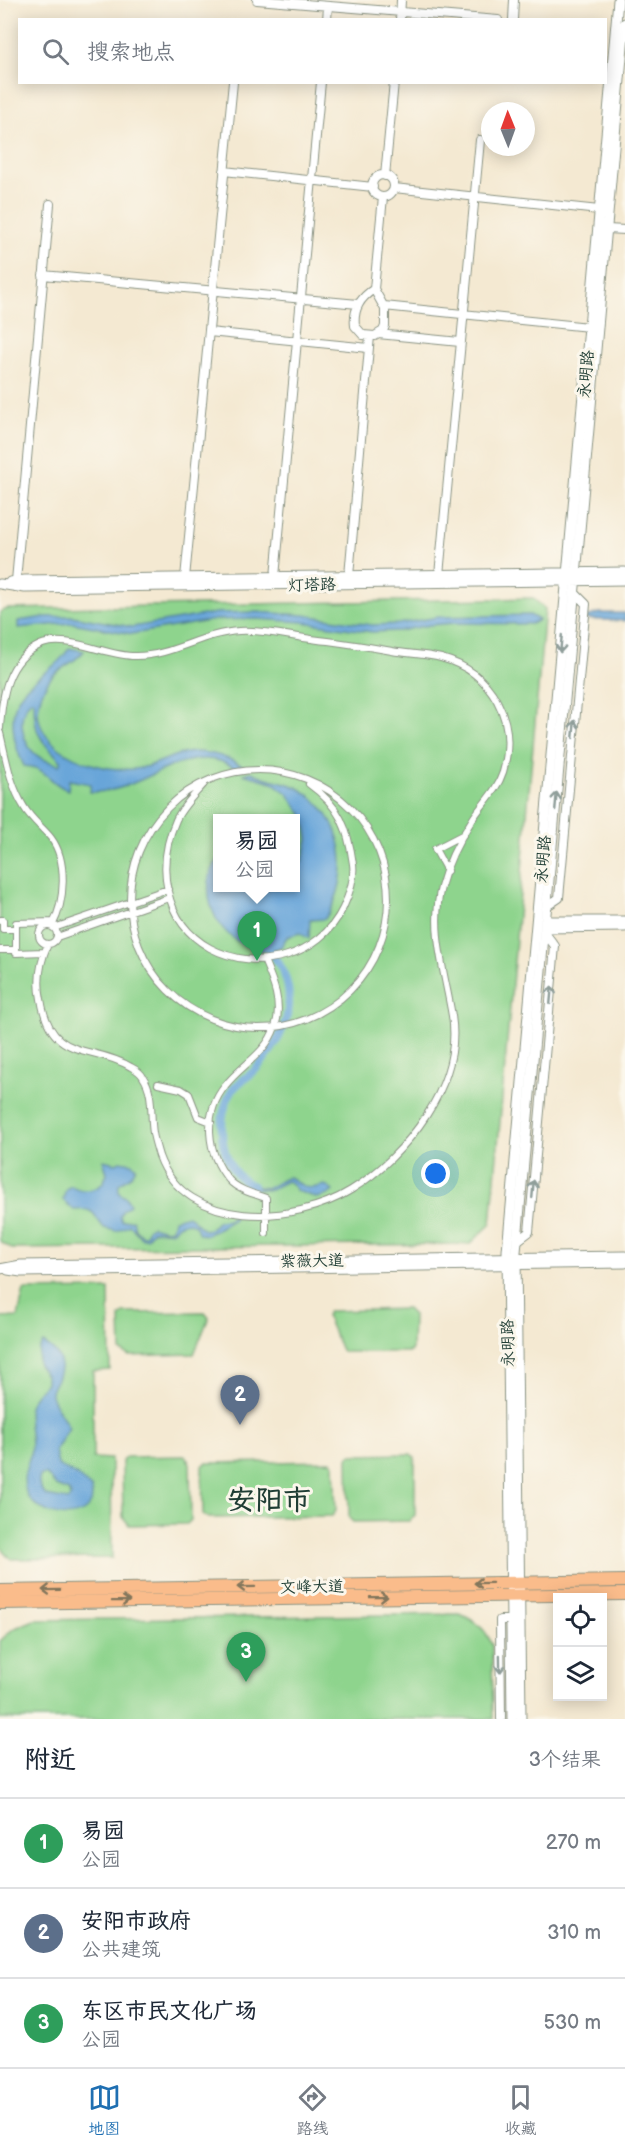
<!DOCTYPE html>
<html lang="zh">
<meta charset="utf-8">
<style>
body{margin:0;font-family:"Balsamiq Sans","LXGW WenKai TC",sans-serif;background:#f2f2f3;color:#1f2937}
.controls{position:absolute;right:18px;bottom:18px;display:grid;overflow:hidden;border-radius:0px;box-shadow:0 3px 15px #0003}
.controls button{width:54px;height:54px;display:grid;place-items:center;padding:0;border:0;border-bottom:2px solid #e0e1e3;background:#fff;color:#1f2937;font:30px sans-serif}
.compass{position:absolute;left:481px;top:102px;width:54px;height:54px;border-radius:50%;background:#fff;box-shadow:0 3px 15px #0003;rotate:359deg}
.you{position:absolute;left:436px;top:1174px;width:21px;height:21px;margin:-15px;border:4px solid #fff;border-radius:50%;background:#1a73e8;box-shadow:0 0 0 9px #1a73e833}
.badge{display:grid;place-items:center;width:39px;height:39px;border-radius:50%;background:#1f6fb2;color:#fff;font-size:20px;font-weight:700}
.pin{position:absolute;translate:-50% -50px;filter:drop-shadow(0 2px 3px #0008)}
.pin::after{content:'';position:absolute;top:32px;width:21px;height:18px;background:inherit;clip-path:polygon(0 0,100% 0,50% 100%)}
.popup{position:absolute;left:213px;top:814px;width:87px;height:78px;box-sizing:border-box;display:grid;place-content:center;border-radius:0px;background:#fff;filter:drop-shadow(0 2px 4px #0005);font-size:20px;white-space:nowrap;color:#747a83}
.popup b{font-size:22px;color:#1f2937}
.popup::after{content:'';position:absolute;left:50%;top:100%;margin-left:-12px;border:12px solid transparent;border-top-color:#fff}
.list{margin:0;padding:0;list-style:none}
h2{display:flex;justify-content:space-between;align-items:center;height:78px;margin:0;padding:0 24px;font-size:26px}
h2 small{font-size:20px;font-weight:400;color:#747a83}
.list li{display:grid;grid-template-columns:39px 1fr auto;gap:18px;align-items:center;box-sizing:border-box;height:90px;padding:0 24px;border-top:2px solid #e0e1e3}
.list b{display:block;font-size:22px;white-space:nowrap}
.list p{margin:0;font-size:20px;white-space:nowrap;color:#747a83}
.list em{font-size:20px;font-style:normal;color:#747a83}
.icon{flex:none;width:33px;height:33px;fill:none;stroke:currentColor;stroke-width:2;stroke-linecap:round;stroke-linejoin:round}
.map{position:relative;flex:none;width:625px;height:1719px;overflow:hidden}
.search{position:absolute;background:#fff;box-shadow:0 3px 15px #0003;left:18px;right:18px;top:18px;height:66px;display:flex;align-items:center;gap:15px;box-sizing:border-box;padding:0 21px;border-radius:0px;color:#747a83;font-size:22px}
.sheet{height:348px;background:#fff}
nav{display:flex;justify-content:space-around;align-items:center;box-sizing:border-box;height:84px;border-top:2px solid #e0e1e3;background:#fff;font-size:16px;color:#747a83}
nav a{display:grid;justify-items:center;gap:3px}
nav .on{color:#1f6fb2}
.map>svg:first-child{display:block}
.green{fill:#8ed48d;stroke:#568860;stroke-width:1.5;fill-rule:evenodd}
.water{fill:#67a5d9;stroke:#437186;stroke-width:1.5;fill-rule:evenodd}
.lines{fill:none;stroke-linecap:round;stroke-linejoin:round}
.canal{stroke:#67a5d9;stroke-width:8}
.pedestrian-casing{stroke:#8a9383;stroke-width:8}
.minor-casing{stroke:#8a9383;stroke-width:10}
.tertiary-casing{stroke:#8a9383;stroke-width:11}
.primary-casing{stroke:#8a9383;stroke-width:14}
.pedestrian{stroke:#fff;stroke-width:6}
.minor{stroke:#fff;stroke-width:8}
.tertiary{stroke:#fff;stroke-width:9}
.primary{stroke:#fabc8b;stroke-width:12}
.oneway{stroke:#8f9e9a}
.oneway2{stroke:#82765b}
.labels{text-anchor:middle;stroke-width:6;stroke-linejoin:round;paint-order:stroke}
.street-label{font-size:16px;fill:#1f3d34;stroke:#fbf7ec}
.town-label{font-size:28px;font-weight:bold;fill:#1f3d34;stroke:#fbf7ec}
</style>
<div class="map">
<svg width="625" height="1719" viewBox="0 0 625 1719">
<rect width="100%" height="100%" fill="#fbf7ec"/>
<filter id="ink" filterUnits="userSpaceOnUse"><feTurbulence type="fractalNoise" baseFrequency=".0167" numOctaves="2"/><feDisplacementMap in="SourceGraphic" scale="12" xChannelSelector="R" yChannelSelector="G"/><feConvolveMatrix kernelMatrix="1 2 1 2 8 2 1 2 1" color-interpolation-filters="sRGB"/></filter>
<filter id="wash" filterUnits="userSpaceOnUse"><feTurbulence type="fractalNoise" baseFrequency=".008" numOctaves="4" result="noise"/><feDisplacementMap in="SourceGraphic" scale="24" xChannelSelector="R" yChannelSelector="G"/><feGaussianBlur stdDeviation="1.35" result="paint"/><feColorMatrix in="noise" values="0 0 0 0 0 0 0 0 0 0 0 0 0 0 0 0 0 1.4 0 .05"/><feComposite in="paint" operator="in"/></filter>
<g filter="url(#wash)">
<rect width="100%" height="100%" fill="#f4e9d2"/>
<!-- green -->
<path class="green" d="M533,598L545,609L491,1224L470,1244L12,1249L0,1241V612L7,609ZM218,818H296V888H218Z
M109,1289L110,1370L93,1371V1458L111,1459L112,1558L11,1559L0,1547V1318L18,1317L24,1290Z
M407,1309L413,1315L412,1349L410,1352H344L341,1350L326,1315L329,1311Z
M205,1312L209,1317L194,1354L129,1356L121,1351L120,1317L124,1313Z
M411,1454L415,1458V1515L410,1521L353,1522L349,1518L348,1458L350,1455Z
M185,1456L190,1463L191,1520L187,1524L129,1525L123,1517L122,1461L126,1457Z
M331,1461L334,1464L336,1511L332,1516L208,1518L203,1514L202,1467L206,1463Z
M460,1614C476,1621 486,1629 492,1645L493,1719H0V1641L13,1629L34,1620Z"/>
<!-- water -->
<path class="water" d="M257,612L304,615L372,625L398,624L438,617L530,615L539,620L531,624L455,623L430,625L399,631L372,632L303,622L257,619L216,620L132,634L72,623L18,628V621L45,617L72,616L132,627L216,613Z
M599,613H625V621L580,619Z
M69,648L84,651C74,664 57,668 49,680C10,739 85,772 133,769C157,768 170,752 195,752C214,752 230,758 246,768L236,770C232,765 226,763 220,761C185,752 154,777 123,787C112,791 102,792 90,792L91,784L69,780L68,790C48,783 47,767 24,766C13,744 6,710 24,690C39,674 59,666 69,648ZM31,700L34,701C34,735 39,738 61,761L59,765C54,763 46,761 41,758C22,747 15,716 31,700Z
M252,772C267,781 285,780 300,789C346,817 354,876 325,919L310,920L309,939L300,933L287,937L281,947C276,949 269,952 263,951C229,945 205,916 209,881C210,873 213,866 218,860V888H296V871L303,859L308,839L304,817L288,794L272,782L243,774Z
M103,1160L116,1163L120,1161L132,1163L136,1167L132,1175L119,1184C118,1191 119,1195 126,1197L130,1205L123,1210L120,1216L122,1221L133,1220L135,1229L142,1236L146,1235L148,1228L152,1226L165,1230L172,1229L174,1219L188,1215L204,1230L210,1229L218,1221L228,1220L232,1216H234V1219L207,1235L199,1234L195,1225L187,1222L178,1225L173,1231C166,1233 160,1229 152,1231L147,1238H141L130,1225L116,1231L104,1228C91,1213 97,1208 74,1210L63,1200L66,1189L71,1186C86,1194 103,1191 107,1173Z
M289,1177C306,1187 304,1191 325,1185L333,1191L328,1195L317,1198L297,1191L291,1183L287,1181L270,1190L251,1189L254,1186C274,1192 272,1182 289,1177Z
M43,1343C60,1353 65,1362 56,1381C54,1385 51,1389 51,1394C51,1401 65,1419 69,1428L55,1451L58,1465L78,1476L92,1489C92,1493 92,1500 91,1503C79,1527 32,1513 26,1492C20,1471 31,1464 31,1446C30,1411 19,1411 46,1383V1375L38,1365L39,1349ZM41,1475H47L56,1486L69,1491L71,1496L68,1500L46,1496C41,1489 36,1483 41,1475Z"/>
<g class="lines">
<!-- canal -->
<path class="canal" d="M253,1186C220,1171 215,1123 230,1094C236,1082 248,1078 256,1069C280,1043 298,1009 284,974C281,965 274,958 269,950"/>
</g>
</g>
<g filter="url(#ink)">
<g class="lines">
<defs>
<path id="pedestrian" d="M0,728C2,696 7,660 40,645C66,633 108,657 136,656C172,656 203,633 239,631C266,629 299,639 328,641C350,644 370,647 392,651C408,654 425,654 441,658C493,672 518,721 503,772C497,791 482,804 472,820C459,840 447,864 441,887C430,930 445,973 452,1016C463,1084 406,1156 351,1190C295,1225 186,1231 159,1156C157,1149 154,1140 153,1133C150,1115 154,1093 143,1077C141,1073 135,1069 131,1067C91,1043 51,1063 41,999C37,980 40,962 48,944
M0,733C6,758 10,785 24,807C31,819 43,828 51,838C68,861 65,902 52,926
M130 899a129 129 0 1 1 258 0a129 129 0 1 1-258 0Z
M204,784C194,795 182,807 176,820C156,865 163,922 210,948C257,973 320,957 343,908C349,895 355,879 353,864C348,828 340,806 309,784
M447,871L435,849L464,834
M0,920H3V929H16
M39 935a9 9 0 1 1 18 0a9 9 0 1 1-18 0Z
M54,928L168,889
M57,937L169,898
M0,950H16
M44,952L16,953V923L54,922
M264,960C273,981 283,1004 275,1027C266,1054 241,1065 225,1086C203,1113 206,1153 229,1180C238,1190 254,1194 266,1198V1233
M158,1084L181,1089L189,1094L198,1117L211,1122"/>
<path id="minor" d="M257,0L498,20
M327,20L328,6
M400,20L401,0
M513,20L514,0
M224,171L373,187
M372 186a11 11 0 1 1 22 0a11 11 0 1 1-22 0Z
M385,176L394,82
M394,188L599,210
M607,229L625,230
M43,275L358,304
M374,289C360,298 353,309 355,326L363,335L375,336L383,331L385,326V309L374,289L383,197
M384,306L589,327
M209,332L369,348
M378,334L460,342
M439,575L480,140
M349,576L370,336
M275,577L321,82
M185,578L233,82
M16,581L50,204
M547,906L559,898L586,604L574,592
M517,1241L529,1232L555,946L545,933
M501,1719L500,1620H511"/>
<path id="tertiary" d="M10,582L25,580L625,572
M0,584L25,588L625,580
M546,921H625
M545,928L625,927
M0,1269L21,1265L625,1256
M8,1270L21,1272L625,1263
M512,1719L507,1251L618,0
M521,1719L516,1252L625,23"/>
<path id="primary" d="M0,1591L625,1581
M0,1603L625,1594"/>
</defs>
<!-- pedestrian casing -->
<use href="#pedestrian" class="pedestrian-casing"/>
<!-- minor casing -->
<use href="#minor" class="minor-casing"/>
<!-- tertiary casing -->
<use href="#tertiary" class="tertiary-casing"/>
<!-- primary casing -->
<use href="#primary" class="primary-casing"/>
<!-- pedestrian -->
<use href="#pedestrian" class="pedestrian"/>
<!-- minor -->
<use href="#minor" class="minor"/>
<!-- tertiary -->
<use href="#tertiary" class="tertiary"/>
<!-- primary -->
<use href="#primary" class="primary"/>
</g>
<!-- one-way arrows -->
<defs><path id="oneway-shaft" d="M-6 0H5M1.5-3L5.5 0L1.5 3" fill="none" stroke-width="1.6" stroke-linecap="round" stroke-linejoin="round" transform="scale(1.5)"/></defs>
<g class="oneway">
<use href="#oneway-shaft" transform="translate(561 644) rotate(95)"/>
<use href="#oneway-shaft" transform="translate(574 729) rotate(-85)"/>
<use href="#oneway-shaft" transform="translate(556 801) rotate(-85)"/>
<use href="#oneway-shaft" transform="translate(551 995) rotate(-85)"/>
<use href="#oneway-shaft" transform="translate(533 1189) rotate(-85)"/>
<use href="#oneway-shaft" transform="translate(500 1664) rotate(89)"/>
</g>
<g class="oneway2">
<use href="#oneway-shaft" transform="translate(483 1583) rotate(179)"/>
<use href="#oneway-shaft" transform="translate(246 1587) rotate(179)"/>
<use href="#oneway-shaft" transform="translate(51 1590) rotate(179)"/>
<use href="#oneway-shaft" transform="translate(379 1597) rotate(-1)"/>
<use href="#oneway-shaft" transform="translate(121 1601) rotate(-1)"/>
</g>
</g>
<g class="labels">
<!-- street labels -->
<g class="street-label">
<text transform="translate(585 374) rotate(-85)" y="6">永明路</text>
<text transform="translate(312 584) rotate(-1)" y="6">灯塔路</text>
<text transform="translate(542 859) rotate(-85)" y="6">永明路</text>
<text transform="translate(312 1260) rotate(-1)" y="6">紫薇大道</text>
<text transform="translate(507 1343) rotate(-91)" y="6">永明路</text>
<text transform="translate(312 1586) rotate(-1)" y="6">文峰大道</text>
</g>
<!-- town labels -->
<g class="town-label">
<text x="269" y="1509">安阳市</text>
</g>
</g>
</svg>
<div class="controls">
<button><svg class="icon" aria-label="locate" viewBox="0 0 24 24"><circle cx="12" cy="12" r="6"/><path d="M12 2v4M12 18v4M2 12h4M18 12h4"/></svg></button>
<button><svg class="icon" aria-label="layers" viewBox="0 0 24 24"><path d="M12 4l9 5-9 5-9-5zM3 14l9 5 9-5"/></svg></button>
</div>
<svg class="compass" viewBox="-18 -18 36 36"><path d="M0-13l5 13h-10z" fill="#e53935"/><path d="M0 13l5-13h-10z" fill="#747a83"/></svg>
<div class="you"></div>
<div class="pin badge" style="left:257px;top:961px;background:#2e9e5b">1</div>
<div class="popup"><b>易园</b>公园</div>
<div class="pin badge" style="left:240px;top:1425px;background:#5c6f8a">2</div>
<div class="pin badge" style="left:246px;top:1682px;background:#2e9e5b">3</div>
<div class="search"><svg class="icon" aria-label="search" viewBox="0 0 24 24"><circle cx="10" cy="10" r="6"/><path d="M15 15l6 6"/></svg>搜索地点</div>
</div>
<section class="sheet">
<h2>附近<small>3个结果</small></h2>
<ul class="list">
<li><span class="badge" style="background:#2e9e5b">1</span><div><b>易园</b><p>公园</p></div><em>270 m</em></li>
<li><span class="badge" style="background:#5c6f8a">2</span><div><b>安阳市政府</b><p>公共建筑</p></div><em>310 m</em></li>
<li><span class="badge" style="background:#2e9e5b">3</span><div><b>东区市民文化广场</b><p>公园</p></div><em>530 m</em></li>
</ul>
</section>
<nav>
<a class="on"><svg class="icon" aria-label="map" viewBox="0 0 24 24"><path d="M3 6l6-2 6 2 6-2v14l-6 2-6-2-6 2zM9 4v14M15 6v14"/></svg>地图</a>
<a><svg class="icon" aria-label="directions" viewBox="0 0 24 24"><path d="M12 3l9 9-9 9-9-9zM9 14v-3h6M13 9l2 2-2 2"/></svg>路线</a>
<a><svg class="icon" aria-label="saved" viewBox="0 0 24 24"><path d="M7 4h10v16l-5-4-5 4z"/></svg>收藏</a>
</nav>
